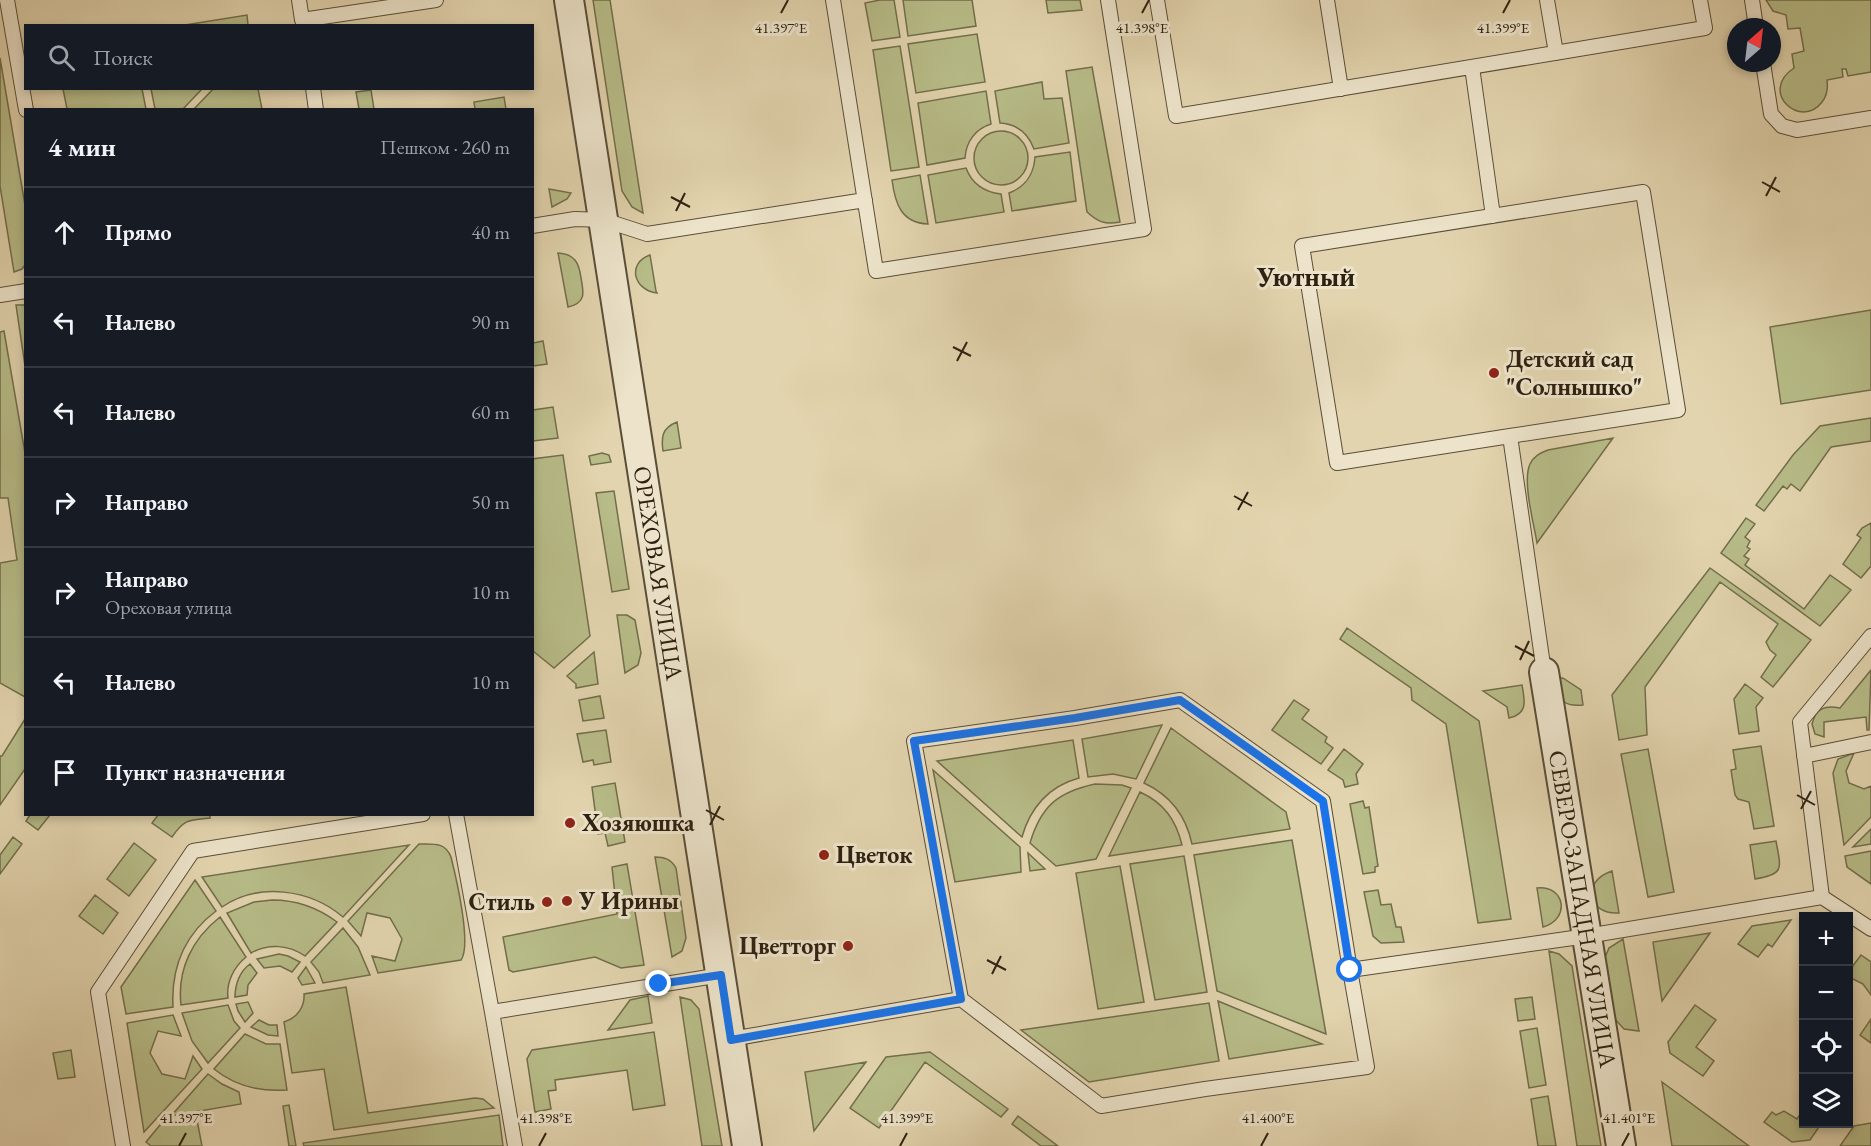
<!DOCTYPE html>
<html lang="ru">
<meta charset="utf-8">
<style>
body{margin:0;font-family:"EB Garamond",serif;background:#242831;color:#f1f3f6}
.controls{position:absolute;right:18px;bottom:18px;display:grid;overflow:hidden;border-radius:0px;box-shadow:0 3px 9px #0003}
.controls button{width:54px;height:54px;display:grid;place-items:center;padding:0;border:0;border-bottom:2px solid #363941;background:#171b24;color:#f1f3f6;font:30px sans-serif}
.compass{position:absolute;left:1727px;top:18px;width:54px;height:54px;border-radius:50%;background:#171b24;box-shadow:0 3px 9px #0003;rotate:28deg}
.stop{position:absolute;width:18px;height:18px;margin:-14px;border:4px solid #1a73e8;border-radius:50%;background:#fff}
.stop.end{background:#1a73e8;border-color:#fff;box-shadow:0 2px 6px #0008}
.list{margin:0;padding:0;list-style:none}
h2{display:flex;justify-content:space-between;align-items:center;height:78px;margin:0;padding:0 24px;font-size:26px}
h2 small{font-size:20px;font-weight:400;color:#9ea1a6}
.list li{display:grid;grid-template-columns:39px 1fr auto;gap:18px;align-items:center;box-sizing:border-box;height:90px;padding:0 24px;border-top:2px solid #363941}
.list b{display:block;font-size:22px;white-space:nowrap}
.list p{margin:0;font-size:20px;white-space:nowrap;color:#9ea1a6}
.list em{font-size:20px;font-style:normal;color:#9ea1a6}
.icon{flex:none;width:33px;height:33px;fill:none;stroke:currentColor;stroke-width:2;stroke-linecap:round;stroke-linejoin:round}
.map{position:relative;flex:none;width:1871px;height:1146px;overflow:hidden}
.search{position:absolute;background:#171b24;box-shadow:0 3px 9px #0003;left:24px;top:24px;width:510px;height:66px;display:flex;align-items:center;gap:15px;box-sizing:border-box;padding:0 21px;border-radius:0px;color:#9ea1a6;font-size:22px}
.panel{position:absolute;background:#171b24;box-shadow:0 3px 9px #0003;left:24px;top:108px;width:510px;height:708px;border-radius:0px}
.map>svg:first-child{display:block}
.green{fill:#b7bc88;stroke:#726e4c;stroke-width:1.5}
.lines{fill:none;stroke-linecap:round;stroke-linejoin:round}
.lane-casing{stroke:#5b4e38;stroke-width:16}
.street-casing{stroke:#5b4e38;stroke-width:32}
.lane{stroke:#ece3ca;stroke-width:14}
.street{stroke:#ece3ca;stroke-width:28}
.route{stroke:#1a73e8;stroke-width:8}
.ticks{fill:none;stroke:#2e2111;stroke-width:2}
.poi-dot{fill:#8f2418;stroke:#ece3ca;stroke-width:2}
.labels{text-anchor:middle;stroke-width:6;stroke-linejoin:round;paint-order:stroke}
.poi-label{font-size:24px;font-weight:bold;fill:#2e2111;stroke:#ece3ca;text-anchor:start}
.street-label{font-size:24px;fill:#2e2111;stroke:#ece3ca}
.quarter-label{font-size:27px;font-weight:bold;fill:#2e2111;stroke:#ece3ca}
.ticks-label{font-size:15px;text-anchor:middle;fill:#2e2111;stroke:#ece3ca;stroke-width:6;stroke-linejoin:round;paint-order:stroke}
</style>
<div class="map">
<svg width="1871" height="1146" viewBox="0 0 1871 1146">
<rect width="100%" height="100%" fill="#e2d4ae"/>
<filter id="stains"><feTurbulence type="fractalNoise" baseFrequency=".00333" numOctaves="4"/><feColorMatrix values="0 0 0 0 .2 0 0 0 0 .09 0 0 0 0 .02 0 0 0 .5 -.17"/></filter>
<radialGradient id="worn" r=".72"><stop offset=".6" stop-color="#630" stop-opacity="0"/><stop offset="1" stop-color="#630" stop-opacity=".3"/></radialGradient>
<!-- green -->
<path class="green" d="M593,0H610L643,213L632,207L622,191Z
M880,0H894L900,37L872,41L865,3Z
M903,0H972L976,26L908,36Z
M1046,0H1080L1082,10L1048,13Z
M1766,0H1871V72L1848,76L1846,69H1842L1843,77L1827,80C1828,88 1827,96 1822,102C1801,130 1758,92 1794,68L1792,54L1804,51L1800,28L1788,29L1786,15L1773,11Z
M247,15L248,25H185Z
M977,34L985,82L916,93L908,44Z
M900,46L919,167L891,171L873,50Z
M0,58L25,205V265L22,269L14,272L0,186Z
M1092,67L1120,222C1105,225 1098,222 1087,212L1066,71Z
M1042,82L1044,99L1062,98L1069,143L1034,149C1028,133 1017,124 1000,123L995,91Z
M214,88L258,89L262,109H194Z
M63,89H142L146,109H67Z
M151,89V88L202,89L182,110L155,109Z
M371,90L374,109H359L356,92Z
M986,91L991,124C975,129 966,142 965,158L927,165L918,103Z
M504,97L506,109H475L474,102Z
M974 158a27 27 0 1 1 54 0a27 27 0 1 1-54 0Z
M1070,152L1076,201L1012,211L1009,193C1025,187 1034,174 1035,157Z
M966,168C972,184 984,192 1001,194L1004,212L936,223L928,175Z
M920,175L928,224C901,223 895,203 892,180Z
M549,189L571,193L567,199L552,207Z
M558,253C575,254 579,263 581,278C584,293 586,303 568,307Z
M650,255L656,291L657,293C633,290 627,263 650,255Z
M16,305H25V366Z
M1871,310V390L1781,404L1770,327Z
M4,331L25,453V697L0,683V563L17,560L8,498H0V332Z
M543,341L547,364L533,366V343Z
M553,407L558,438L533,441V410Z
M1871,418V441L1831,447L1800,491L1791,484L1787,489L1783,486L1764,511L1756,505L1793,455L1820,426Z
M677,422L681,448L663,451C661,437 662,428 677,422Z
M1613,438L1537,543C1534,524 1522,481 1530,464C1534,456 1540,453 1548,450Z
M602,453L609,455L611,462L591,465L589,456Z
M563,455L590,636L554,668L533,651L532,459Z
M614,491L629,589L612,592L596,493Z
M1746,518L1755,524L1745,537L1750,541L1747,547L1750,549L1744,556L1749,559L1745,565L1804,609L1830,575L1851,590L1820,626L1721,553Z
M1871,523V566L1861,578L1843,564L1861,538L1857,535L1862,528Z
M1710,568L1811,640L1773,687L1761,677L1776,655L1770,650L1766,642L1778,624L1720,582L1645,687L1647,735L1619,740L1612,695Z
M617,615H627L635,620L641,653L638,665L625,673Z
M1347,628L1479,721L1511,919L1478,923L1446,724L1412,700L1411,688L1340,639Z
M594,652L598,684L576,688V684L567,676Z
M1871,670L1869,730H1867L1866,717L1824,722V737L1815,734L1812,724C1816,708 1825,705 1840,708Z
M1563,678L1581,690L1583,705C1560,707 1561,699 1554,679Z
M1745,684L1763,698L1756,707L1759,731L1739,734L1734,699Z
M1522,685C1525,701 1528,714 1509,718L1507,707L1483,691Z
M600,696L604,718L583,721L579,700Z
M1294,700L1309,710L1302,719L1327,737L1325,742L1333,748L1321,764L1272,730Z
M25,719V769L0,805V756H2Z
M1162,725L1136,779L1113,774L1088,777L1082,739Z
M1171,728L1286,812L1290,829L1192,844C1186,816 1170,795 1144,783Z
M606,730L611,762L594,765L593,760L583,762L577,734Z
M1073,740L1079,778C1049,786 1030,808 1022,837L937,761Z
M1761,746L1774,826L1754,829L1749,802L1738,799L1735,795L1731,770L1736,769L1733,750Z
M1344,749L1363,764L1356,774L1358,784L1345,787L1343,780L1328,770Z
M1648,749L1674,892L1648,897L1621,754Z
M1854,753L1846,771L1849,783L1864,789L1871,786V817L1844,845L1833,773L1838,759Z
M933,770L1020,847L1021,872L955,882Z
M615,783L625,842L608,846L605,833L598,834L592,787Z
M1095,784L1122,785L1131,788L1096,859L1056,866L1030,843C1041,806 1058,792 1095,784Z
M1140,792C1164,803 1176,820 1182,845L1109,856Z
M1363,801L1365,808L1369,807L1378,866L1375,867V872L1363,874L1350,804Z
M30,815V814L50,815L38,830L26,821Z
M158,815H210V818C189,820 184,819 172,837L152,823Z
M1871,829V844L1853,847Z
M13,837L22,844L0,874V855Z
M1292,840L1322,1011L1326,1034L1217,991L1194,855Z
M1776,841C1781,869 1785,874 1755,879L1750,845Z
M134,843L156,860L129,896L107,879Z
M419,844C434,844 445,842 451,857C456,877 472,945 461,960L378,973L372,956L395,961L402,939L390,918L367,913L361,936L348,921Z
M409,845L343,917C310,889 258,882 222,907L202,877Z
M1871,851V884L1847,867L1845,856Z
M1028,853L1045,869L1030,871Z
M1184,856L1207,992L1155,1000L1130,864Z
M655,857C664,857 671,859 676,868L686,938L682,951L672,957Z
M627,864L644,965L621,968L595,957L513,972L509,970L503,937L617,914L612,867Z
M1120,866L1144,1002L1098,1009L1076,873Z
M1612,871L1619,913C1587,915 1581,881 1612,871Z
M195,880L216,911C184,935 171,968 173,1007L126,1014L121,987Z
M1537,888C1565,885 1571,919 1543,927Z
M1378,890L1381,905L1391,904L1396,927H1401L1404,942L1381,943L1373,936L1364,892Z
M95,895L118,913L103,934L79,916Z
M272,900C297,900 317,907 337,922L305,956C289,945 269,943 251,953L227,913L254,902Z
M220,917L246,957C234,967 226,982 228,998L181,1005C177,970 192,939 220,917Z
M1791,920L1772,947L1768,944L1758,957L1738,944L1752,926Z
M343,928L358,947L370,975L323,983L319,972L311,962Z
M1710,933L1662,1001L1653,942Z
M1623,939L1639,1031L1624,1029L1613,1017L1603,962L1609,948Z
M1549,951L1559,954L1572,966L1601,1146H1577Z
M279,954L288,956L300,962L292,972L280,966L264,968L257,959Z
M1861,955L1871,962V995L1863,984L1849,977V971Z
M250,964L257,973L248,985L247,995L235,997C235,984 240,971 250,964Z
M306,967L315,983L302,985L298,978Z
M346,987L368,1113L475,1098L483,1099L494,1108L334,1130L324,1069L292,1073L284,1022C297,1018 305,1007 304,994Z
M648,996L652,1023L608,1030L630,1000Z
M680,997L691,1000L699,1009L722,1146H702Z
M1532,997L1535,1019L1518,1021L1515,999Z
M1218,1001L1322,1044L1229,1059Z
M248,1002L253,1013L245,1022L238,1011L236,1004Z
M1209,1003L1219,1061L1089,1082L1021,1030Z
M228,1005L234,1021L240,1028L208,1063L192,1041L182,1013Z
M1695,1005L1716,1020L1696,1047L1714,1061L1703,1076L1670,1053L1668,1042Z
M173,1015L181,1036L158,1031L150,1053L162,1074L185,1079L193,1056L202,1069L144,1132L127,1023Z
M1871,1019V1043L1860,1035Z
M259,1020L269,1025H277L278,1036L268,1035L251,1027Z
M1537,1028L1546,1085L1529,1088L1520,1031Z
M654,1032L665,1105L633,1110L627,1070L555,1080L556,1090L548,1091L551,1109L535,1112L527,1059L532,1050Z
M245,1034L266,1044H280L287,1090C260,1092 235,1086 214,1069Z
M71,1050L75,1077L58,1079L53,1053Z
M930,1052L1008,1109L1001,1117L925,1062L879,1128L850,1108L886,1057Z
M866,1062L814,1131L805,1072Z
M208,1074L222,1084L239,1092L241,1104L171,1116Z
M1662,1082L1749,1146H1672Z
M1548,1096L1556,1146H1538L1531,1099Z
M289,1105L296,1146H289L283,1106Z
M1803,1110L1804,1124H1821L1810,1140L1792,1142L1764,1122L1772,1112L1776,1115L1784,1111L1797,1119Z
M499,1115L503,1146H304L303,1143Z
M1018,1116L1058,1146H1041L1012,1124Z
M197,1120L202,1146H151L146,1142L160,1125Z
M1871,1123V1146H1840L1854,1126Z"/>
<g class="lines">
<defs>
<path id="lane" d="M7,0L26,110
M299,0L302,20L436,0
M833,0L876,271L1144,229L1108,0
M1157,0L1176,116L1705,28L1700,0
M1327,0L1341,89
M1547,0L1556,53
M1752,0L1756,27
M1763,63L1771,114L1782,126L1797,130L1871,118
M1472,67L1493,216
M313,88L316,110
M532,226L575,219L604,220L647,234L865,200
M0,295L26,291
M1510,436L1337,463L1302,246L1643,192L1678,410L1510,436L1544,672
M1871,636L1800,722L1822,897L1871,929
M1804,756L1871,742
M456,814L492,1012
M1350,970L1367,1067L1205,1089L1101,1106L961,999L914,741L1075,718L1180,700L1323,801L1350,970L1587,936L1822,897
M731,1039L961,999
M123,1146L98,992L193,851L423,814
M515,1146L492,1012L721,975"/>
<g id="street">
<path id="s1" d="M569,0L747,1146"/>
<path id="s2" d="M1544,672L1621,1146"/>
</g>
</defs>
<!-- lane casing -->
<use href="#lane" class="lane-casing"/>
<!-- street casing -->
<use href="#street" class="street-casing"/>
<!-- lane -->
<use href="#lane" class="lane"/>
<!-- street -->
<use href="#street" class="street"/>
</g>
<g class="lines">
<!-- route -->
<path class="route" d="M659,984L721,975L731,1040L961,999L914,741L1075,718L1180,700L1323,801L1350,970"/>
</g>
<!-- ticks -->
<path class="ticks" d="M781,13L788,0M1142,13L1149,0M1503,13L1510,0M1762,182L1780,192M1766,196L1776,177M671,197L690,207M676,211L685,193M953,347L971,356M957,361L967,342M1234,496L1252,506M1238,510L1248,492M1515,646L1534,656M1520,660L1529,641M1797,795L1815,805M1801,809L1811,791M706,810L724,820M710,825L720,806M987,960L1006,970M992,974L1001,956M179,1146L186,1133M539,1146L546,1133M900,1146L907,1133M1261,1146L1268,1133M1622,1146L1629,1133"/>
<!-- markers -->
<g class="poi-dot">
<circle cx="1494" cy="373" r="6"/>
<circle cx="570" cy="823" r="6"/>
<circle cx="824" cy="855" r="6"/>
<circle cx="567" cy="901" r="6"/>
<circle cx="547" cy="902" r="6"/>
<circle cx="848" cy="946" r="6"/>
</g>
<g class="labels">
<!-- poi labels -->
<g class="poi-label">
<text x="1506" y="367">Детский сад<tspan x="1506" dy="28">"Солнышко"</tspan></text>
<text x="582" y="831">Хозяюшка</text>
<text x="836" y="863">Цветок</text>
<text x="579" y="909">У Ирины</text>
<text x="535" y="910" text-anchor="end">Стиль</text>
<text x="836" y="954" text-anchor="end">Цветторг</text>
</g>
<!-- street labels -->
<g class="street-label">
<text dy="8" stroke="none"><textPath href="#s1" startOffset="580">ОРЕХОВАЯ УЛИЦА</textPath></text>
<text dy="8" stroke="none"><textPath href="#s2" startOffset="240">СЕВЕРО-ЗАПАДНАЯ УЛИЦА</textPath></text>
</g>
<!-- quarter labels -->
<g class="quarter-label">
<text x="1306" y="286">Уютный</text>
</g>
</g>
<g class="ticks-label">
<text x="781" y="33">41.397°E</text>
<text x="1142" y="33">41.398°E</text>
<text x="1503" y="33">41.399°E</text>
<text x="186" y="1123">41.397°E</text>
<text x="546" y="1123">41.398°E</text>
<text x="907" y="1123">41.399°E</text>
<text x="1268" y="1123">41.400°E</text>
<text x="1629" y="1123">41.401°E</text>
</g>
<rect width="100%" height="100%" filter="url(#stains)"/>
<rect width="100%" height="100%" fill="url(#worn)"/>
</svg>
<div class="controls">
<button>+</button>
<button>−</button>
<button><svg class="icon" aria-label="locate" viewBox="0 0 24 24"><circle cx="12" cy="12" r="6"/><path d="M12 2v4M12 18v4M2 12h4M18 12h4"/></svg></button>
<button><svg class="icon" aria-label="layers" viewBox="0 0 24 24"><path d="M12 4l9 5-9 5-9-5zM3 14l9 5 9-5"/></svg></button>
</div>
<svg class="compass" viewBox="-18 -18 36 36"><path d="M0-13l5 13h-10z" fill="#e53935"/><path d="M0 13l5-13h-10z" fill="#9ea1a6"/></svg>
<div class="stop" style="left:1350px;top:970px"></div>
<div class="stop end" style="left:659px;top:984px"></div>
<div class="search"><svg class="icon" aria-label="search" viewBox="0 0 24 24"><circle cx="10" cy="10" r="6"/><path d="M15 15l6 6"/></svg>Поиск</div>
<section class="panel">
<h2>4 мин<small>Пешком · 260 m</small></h2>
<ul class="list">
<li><svg class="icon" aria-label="ahead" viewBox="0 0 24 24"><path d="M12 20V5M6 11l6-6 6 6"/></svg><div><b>Прямо</b></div><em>40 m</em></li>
<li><svg class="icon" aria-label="left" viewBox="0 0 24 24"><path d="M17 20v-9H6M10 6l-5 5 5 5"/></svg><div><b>Налево</b></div><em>90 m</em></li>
<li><svg class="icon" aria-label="left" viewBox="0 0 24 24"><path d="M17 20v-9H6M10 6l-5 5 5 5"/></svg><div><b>Налево</b></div><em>60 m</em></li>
<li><svg class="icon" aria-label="right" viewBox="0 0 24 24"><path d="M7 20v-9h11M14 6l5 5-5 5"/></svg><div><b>Направо</b></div><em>50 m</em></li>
<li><svg class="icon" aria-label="right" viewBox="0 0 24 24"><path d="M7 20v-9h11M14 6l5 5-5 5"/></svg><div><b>Направо</b><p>Ореховая улица</p></div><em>10 m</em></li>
<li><svg class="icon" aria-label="left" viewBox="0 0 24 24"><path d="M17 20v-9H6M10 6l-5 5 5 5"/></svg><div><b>Налево</b></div><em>10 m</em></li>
<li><svg class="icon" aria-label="arrive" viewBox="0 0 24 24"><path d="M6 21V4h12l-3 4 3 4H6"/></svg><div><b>Пункт назначения</b></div></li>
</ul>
</section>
</div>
